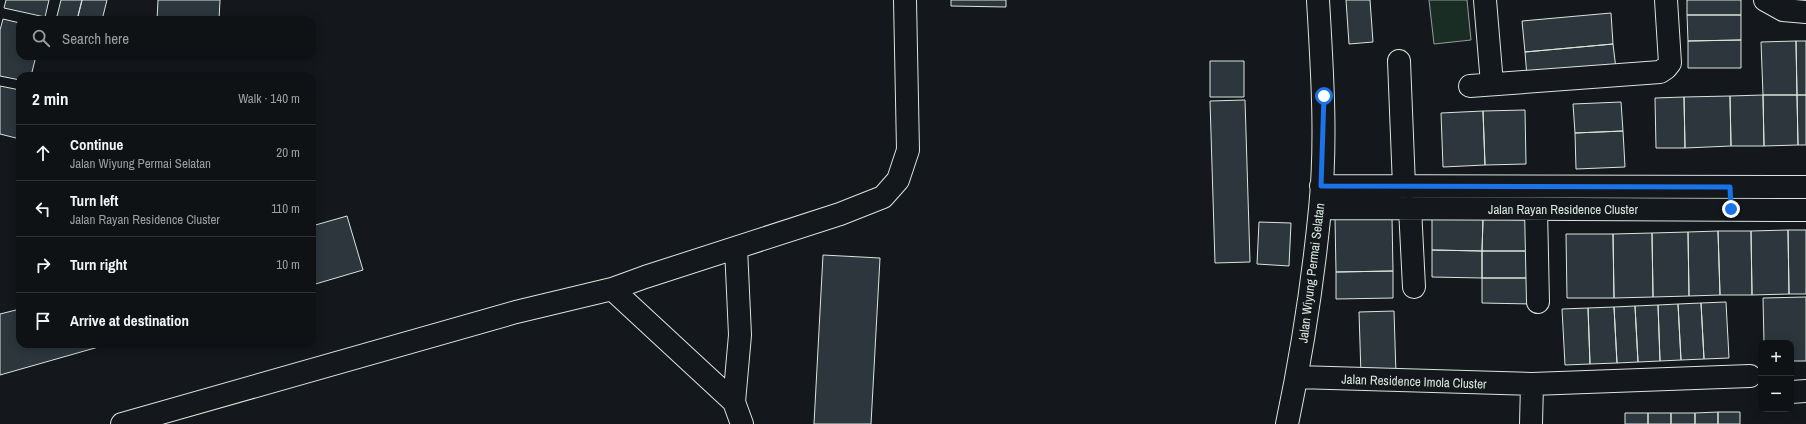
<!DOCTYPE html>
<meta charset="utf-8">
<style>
body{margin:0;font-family:"Archivo Narrow",sans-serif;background:#181b1e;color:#f1f3f6}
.controls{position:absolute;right:12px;bottom:12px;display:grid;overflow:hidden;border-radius:8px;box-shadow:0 2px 10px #0003}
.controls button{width:36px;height:36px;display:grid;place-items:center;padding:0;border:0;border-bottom:1px solid #2f3234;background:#0f1215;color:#f1f3f6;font:20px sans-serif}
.stop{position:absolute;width:12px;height:12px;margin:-9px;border:3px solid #1a73e8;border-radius:50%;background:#fff}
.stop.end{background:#1a73e8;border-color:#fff;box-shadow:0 1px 4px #0008}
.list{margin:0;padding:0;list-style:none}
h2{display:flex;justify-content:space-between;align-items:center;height:52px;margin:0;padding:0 16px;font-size:17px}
h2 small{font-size:13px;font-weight:400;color:#9b9ea0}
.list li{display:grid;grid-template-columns:26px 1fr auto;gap:12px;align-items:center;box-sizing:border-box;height:56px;padding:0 16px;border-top:1px solid #2f3234}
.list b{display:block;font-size:15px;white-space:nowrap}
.list p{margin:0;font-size:13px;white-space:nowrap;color:#9b9ea0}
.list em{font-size:13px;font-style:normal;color:#9b9ea0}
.icon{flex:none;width:22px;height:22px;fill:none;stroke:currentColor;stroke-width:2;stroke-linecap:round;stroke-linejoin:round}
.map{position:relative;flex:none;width:1806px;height:424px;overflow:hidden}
.search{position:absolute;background:#0f1215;box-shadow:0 2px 10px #0003;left:16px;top:16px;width:300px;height:44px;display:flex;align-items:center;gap:10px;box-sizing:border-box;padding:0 14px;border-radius:12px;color:#9b9ea0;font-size:15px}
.panel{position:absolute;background:#0f1215;box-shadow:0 2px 10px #0003;left:16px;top:72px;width:300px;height:276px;border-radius:12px}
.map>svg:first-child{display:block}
.green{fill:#1a2d24;stroke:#939e99}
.building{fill:#2c363c;stroke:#d8e6dc}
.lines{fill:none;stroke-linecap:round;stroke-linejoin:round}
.minor-casing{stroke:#d8e6dc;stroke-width:24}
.minor{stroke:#14181c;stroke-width:22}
.route{stroke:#1a73e8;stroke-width:5}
.labels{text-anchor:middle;stroke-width:3;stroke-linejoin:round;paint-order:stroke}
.street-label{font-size:13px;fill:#d8e6dc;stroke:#14181c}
</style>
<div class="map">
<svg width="1806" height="424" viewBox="0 0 1806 424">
<rect width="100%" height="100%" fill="#14181c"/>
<!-- green -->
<path class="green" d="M1429,0H1467L1471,40L1434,44Z"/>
<!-- building -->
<path class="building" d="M6,0H49L45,17L4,8Z
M61,0H82L77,20H56Z
M82,0H107L102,20H77Z
M158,0H220L219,20H157Z
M951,0H1006V7L951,6Z
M1346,0H1370L1373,42L1349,44Z
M1687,0H1741V15H1687Z
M1611,13L1613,44L1525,52L1522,21Z
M1687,15H1741V40L1688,41Z
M3,19L20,23V56H36L31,76H20V80L0,76V30Z
M1741,40V68H1688V41Z
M1796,41H1806V95H1797Z
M1796,41L1797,95H1763L1761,42Z
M1613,44L1616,69L1527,77L1525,52Z
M1210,61H1244V97H1210Z
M0,86L20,90V139L0,134Z
M1763,95L1764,146H1731L1730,96Z
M1763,95H1797L1798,145L1764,146Z
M1797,95H1806V145H1798Z
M1730,96L1731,146L1685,148L1684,97Z
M1684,97L1685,148H1656L1655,98Z
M1245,100L1250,262L1215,263L1210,101Z
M1621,102L1623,131L1575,133L1573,104Z
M1525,110L1526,164L1485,165L1483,111Z
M1483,111L1485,165L1443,167L1441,113Z
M1623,131L1625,167L1576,169L1575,133Z
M347,216L363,270L312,285V226Z
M1392,217L1393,271L1336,272L1335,218Z
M1432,219H1483L1482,251L1432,250Z
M1483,219L1532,220L1531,251H1482Z
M1259,222L1291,223L1289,266L1257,264Z
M1788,230L1789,294L1752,295L1751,231Z
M1788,230H1806V294H1789Z
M1718,231L1720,295L1689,296L1688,232Z
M1718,231H1751L1752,295H1720Z
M1688,232L1689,296L1653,297L1652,233Z
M1652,233L1653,297L1614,298L1613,234Z
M1566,234H1613L1614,298H1567Z
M1432,250L1482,251V278L1432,277Z
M1482,251H1531V278H1482Z
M823,255L880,258L871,424H814Z
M1393,271V298L1336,299V272Z
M1482,278H1531V304L1482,303Z
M1806,297V361H1791V343H1764L1763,298Z
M1726,302L1729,358L1704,359L1701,303Z
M1701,303L1704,359L1681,360L1678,304Z
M1678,304L1681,360L1660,361L1658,305Z
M1658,305L1660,361L1638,362L1635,306Z
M1635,306L1638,362L1617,363L1614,307Z
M1614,307L1617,363L1590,364L1588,308Z
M1588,308L1590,364L1565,365L1562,309Z
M20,309V344H109L0,375V314Z
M1394,311L1396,374L1361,375L1359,312Z
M1718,412V424H1695V413Z
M1718,412H1740V424H1718Z
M1625,413H1648V424H1625Z
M1648,413H1671V424H1648Z
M1671,413H1695V424H1671Z"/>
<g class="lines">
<defs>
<path id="minor" d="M1485,0L1492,84
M1765,0L1783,10L1806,12
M1399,61L1404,186
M1470,86L1660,72L1666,68L1670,63L1666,0
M1321,186L1806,187
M1321,208L1806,210
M1410,208L1414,287
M1536,209L1538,302
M612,289L734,402L742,424
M1297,377L1532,384L1531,424
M1532,384L1750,376
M1791,392L1806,391
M734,402L740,335L736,248
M122,424L516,312L612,289L645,277L840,214L883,197L898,180L908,150L905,0
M1287,424C1302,353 1313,281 1320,209C1327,140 1322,69 1318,0"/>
</defs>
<!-- minor casing -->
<use href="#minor" class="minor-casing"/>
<!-- minor -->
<use href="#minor" class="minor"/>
</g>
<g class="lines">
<!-- route -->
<path class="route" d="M1324,96L1321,186L1730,187L1731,209"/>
</g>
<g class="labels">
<!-- street labels -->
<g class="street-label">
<text x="1563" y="214">Jalan Rayan Residence Cluster</text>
<text transform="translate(1311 273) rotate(-83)" y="5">Jalan Wiyung Permai Selatan</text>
<text transform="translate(1414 381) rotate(2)" y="5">Jalan Residence Imola Cluster</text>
</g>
</g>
</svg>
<div class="controls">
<button>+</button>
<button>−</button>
</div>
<div class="stop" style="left:1324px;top:96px"></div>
<div class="stop end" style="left:1731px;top:209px"></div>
<div class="search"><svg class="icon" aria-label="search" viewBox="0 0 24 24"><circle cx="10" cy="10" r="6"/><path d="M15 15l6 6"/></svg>Search here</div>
<section class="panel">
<h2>2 min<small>Walk · 140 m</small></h2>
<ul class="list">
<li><svg class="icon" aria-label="ahead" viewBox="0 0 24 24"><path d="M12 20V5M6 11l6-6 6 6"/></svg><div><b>Continue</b><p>Jalan Wiyung Permai Selatan</p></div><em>20 m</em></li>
<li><svg class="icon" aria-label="left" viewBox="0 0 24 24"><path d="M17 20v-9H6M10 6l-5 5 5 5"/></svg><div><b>Turn left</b><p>Jalan Rayan Residence Cluster</p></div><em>110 m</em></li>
<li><svg class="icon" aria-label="right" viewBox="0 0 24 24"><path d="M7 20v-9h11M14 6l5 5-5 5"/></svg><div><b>Turn right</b></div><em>10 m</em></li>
<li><svg class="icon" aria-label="arrive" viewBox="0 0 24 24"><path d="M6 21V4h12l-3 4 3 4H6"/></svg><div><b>Arrive at destination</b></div></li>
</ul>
</section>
</div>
